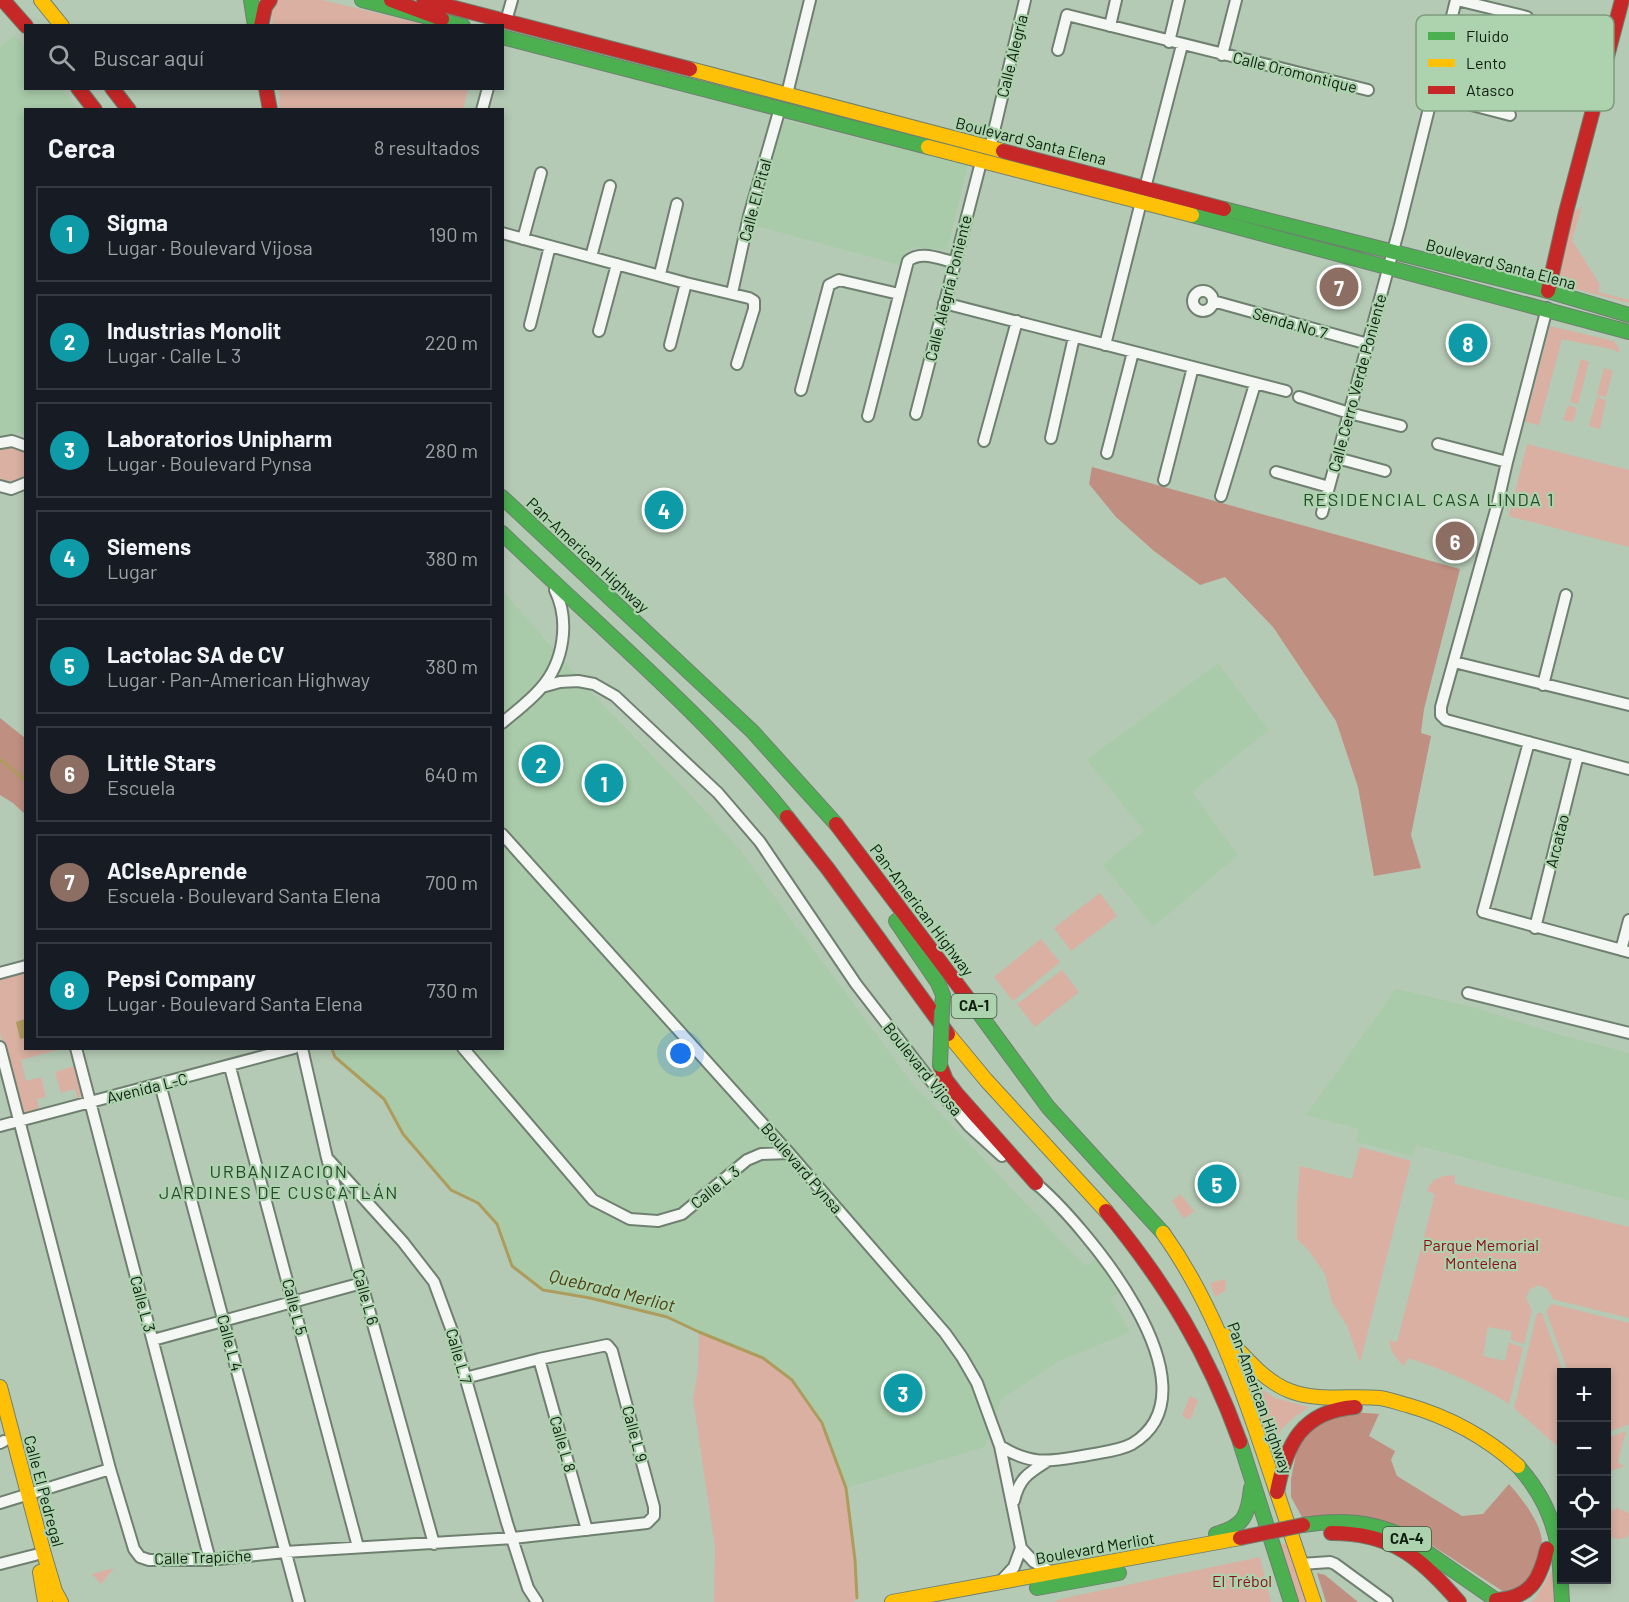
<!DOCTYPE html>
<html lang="es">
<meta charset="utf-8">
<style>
body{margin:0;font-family:Barlow,sans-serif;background:#20242c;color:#f1f3f6}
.controls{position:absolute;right:18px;bottom:18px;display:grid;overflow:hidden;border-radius:0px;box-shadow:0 3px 9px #0003}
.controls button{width:54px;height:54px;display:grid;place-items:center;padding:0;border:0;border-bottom:2px solid #363941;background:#171b24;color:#f1f3f6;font:30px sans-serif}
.you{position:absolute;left:681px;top:1054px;width:21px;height:21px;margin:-15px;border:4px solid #fff;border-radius:50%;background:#1a73e8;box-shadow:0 0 0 9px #1a73e833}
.badge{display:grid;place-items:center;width:39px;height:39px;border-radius:50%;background:#db2777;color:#fff;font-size:20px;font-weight:700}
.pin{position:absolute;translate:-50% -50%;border:3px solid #fff;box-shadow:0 2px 6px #0006}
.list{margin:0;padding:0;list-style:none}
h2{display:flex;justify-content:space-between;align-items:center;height:78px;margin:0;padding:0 24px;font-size:26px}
h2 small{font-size:20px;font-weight:400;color:#9ea1a6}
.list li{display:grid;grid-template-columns:39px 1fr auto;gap:18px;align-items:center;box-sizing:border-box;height:96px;margin:0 12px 12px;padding:0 12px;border:2px solid #363941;border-radius:0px}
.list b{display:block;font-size:22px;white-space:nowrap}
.list p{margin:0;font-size:20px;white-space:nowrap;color:#9ea1a6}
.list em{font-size:20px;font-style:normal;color:#9ea1a6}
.icon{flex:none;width:33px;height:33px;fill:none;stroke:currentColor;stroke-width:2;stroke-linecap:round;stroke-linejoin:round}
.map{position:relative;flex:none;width:1629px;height:1602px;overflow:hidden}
.search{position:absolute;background:#171b24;box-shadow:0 3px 9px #0003;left:24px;top:24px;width:480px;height:66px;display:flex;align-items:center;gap:15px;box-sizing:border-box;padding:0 21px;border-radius:0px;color:#9ea1a6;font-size:22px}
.panel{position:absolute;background:#171b24;box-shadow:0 3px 9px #0003;left:24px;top:108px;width:480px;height:942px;border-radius:0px}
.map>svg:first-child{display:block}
.built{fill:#a9cba9}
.green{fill:#d9b0a2}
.forest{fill:#bf8f82}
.water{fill:#ae9c5d}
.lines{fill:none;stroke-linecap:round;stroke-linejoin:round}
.stream{stroke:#ae9c5d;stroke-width:3}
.street-casing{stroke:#6f8070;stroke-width:14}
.fast-casing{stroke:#6f8070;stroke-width:16}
.slow-casing{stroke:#6f8070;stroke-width:16}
.jam-casing{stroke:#6f8070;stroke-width:16}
.street{stroke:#f4f7f4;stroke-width:10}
.fast{stroke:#4caf50;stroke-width:14}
.slow{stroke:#ffc107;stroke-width:14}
.jam{stroke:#c62828;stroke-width:14}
.fast-bridge-casing{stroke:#6f8070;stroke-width:16;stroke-linecap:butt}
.jam-bridge-casing{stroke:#6f8070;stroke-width:16;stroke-linecap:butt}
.fast-bridge{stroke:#4caf50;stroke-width:14}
.jam-bridge{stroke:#c62828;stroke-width:14}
.labels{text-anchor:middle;stroke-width:4.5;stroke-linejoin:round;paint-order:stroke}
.shield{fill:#acd3ad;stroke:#3e543e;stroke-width:1.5}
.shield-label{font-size:15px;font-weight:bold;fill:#0f1d0f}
.street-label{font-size:16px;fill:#0f1d0f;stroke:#acd3ad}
.park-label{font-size:16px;fill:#900a16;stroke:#acd3ad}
.neighbourhood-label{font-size:18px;letter-spacing:1.5px;fill:#264828;stroke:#acd3ad}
.water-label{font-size:18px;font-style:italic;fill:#4f3c10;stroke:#acd3ad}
.key{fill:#acd3ad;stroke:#7d9c7e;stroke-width:1.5}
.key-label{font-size:16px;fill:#0f1d0f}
</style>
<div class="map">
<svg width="1629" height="1602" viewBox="0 0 1629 1602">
<rect width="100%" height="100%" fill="#b5cab5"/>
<!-- built -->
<path class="built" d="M15,35L25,48L26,88L61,89L79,109L26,110L25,436L20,432L0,439V47Z
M780,119L968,165L947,250L914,247L904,256L900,265L749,224Z
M503,591L591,692L701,806L740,850L912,1083L1085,1266L1096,1259L1120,1293L1110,1298L1130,1332L1061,1360L1001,1399L985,1447L846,1488L822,1423L763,1358L699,1332L667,1317L590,1298L543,1290L512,1266L497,1224L478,1203L451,1190L403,1134L384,1099L335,1057L332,1049L502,1048Z
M1218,663L1269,730L1192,792L1238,855L1153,927L1103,865L1144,831L1087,760Z
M1396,989L1476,1008L1554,1033L1629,1053V1200L1416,1145L1412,1156L1356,1142L1359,1129L1306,1115Z"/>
<!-- green -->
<path class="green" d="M277,0H322L427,25H273L271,7Z
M279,89V88L468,89L463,110L280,109Z
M1582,207L1572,240L1600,285L1598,292L1629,300V303L1557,284L1572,213Z
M1550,326L1614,341L1620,350L1617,353L1615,350L1562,339L1539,425L1525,422Z
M1581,359L1589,362L1578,404L1570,402Z
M1604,368L1613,371L1606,397L1597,395Z
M1597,397L1606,400L1600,429L1589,426Z
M1568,405L1577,408L1573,422L1563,420Z
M1527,444L1629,470V547L1509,516Z
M11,447L21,450L25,455V473C19,483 10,483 0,478V450Z
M1100,893L1117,916L1071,951L1054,928Z
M1041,939L1060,962L1013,1001L994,977Z
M1062,970L1079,992L1035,1027L1017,1004Z
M25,971L26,1048L61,1049L21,1060L26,1081L41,1077L46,1097L37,1099L39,1109L22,1114L0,1033V978Z
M69,1049H73L86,1096L78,1098L75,1089L61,1093L55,1072L74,1066Z
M1360,1147L1411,1161L1360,1363L1347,1326L1332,1302L1325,1274L1310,1252L1297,1239V1203L1300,1166L1352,1179Z
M1455,1175V1184L1629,1227V1318L1552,1299C1551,1291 1546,1288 1539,1285L1530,1289L1526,1298L1532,1311L1524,1344L1511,1340V1331L1488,1327L1483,1356L1505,1361L1509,1342L1523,1348L1509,1404C1477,1383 1444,1370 1408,1358L1404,1366C1395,1358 1391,1352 1389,1340L1397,1342L1435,1194L1427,1191C1433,1177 1441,1176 1455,1175Z
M1180,1194L1194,1211L1184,1219L1172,1201Z
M1225,1279L1226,1290L1215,1297L1210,1283Z
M1552,1304L1629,1323V1424L1607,1433L1606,1372H1568L1546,1311Z
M1537,1313H1542L1563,1372H1562L1561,1444L1558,1447L1514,1408Z
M699,1332C719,1341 742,1347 762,1357C803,1379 836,1446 846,1489C854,1524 855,1562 857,1598L854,1602H714L715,1547L693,1399L698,1370Z
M1243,1377L1275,1398L1309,1407C1288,1422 1279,1427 1269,1452Z
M1190,1396L1198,1400L1190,1420L1182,1416Z
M1626,1431L1618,1462L1624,1466L1607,1473V1438Z
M1617,1508L1629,1513V1535C1622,1541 1613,1540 1607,1534V1513Z
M1288,1543L1307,1602H1296L1279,1545Z
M1260,1557L1271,1602H1055L1060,1599Z
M114,1568L101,1584L92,1574Z
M1552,1571L1557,1602H1531L1534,1600Z"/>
<!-- forest -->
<path class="forest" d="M1092,467L1460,569L1424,709L1421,733L1431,736L1411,835L1421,868L1374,876L1358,787L1336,721L1273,627L1225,577L1200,585L1154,551L1116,517L1089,484Z
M0,718L25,738V814L13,803L0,795Z
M1352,1412L1379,1414L1369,1436L1395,1451L1391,1460L1397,1476L1462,1516L1483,1514L1509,1484C1522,1499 1547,1529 1541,1550C1538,1563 1528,1576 1522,1588L1504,1592L1416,1535L1303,1519L1291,1497V1479L1297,1449L1317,1424Z
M1317,1573L1325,1575L1358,1602H1326Z"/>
<!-- water -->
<path class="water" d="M25,1019V1038L20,1039L16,1022Z"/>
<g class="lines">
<!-- stream -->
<path class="stream" d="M0,759L26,781
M332,1049L335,1057L384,1099L403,1134L451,1190L478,1203L497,1224L512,1266L543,1290L590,1298L667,1317L699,1332L763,1358L792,1380L822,1423L846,1488L855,1560L857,1598"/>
<defs>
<path id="street" d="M1457,0L1527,17
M506,21L512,0
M1110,26L1116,0
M1169,42L1179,0
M1058,50L1067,15L1368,90
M1222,55L1236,0
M787,94L810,0
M1433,95L1510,115
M482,110L488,88
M990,148L1025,0
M1145,188L1182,45
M502,233L686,283L749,298L754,301V309L737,364
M523,239L541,173
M591,257L610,186
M660,274L677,204
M1193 301a10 10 0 1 1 20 0a10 10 0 1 1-20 0Z
M732,293L749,216L780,108
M1213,301L1368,344
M944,303L1286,391
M1547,308L1507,462L1497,506L1441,707V715L1446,720L1629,769
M530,325L550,246
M599,331L617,264
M670,345L686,283
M1105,345L1141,202
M801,390L829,285L839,280L899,294
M1299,397L1349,413L1401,426
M916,414L981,162
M868,416L908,261C921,250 939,259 954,262
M1051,438L1074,337
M984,441L1017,321
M0,443L12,441L26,446
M1438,444L1507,462
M1107,453L1133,352
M1337,458L1385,471
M1276,472L1329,487
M1164,480L1193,367
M0,486L11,489L26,483
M1221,496L1255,384
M1322,513L1400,225L1456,0
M1454,662L1629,705
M1543,685L1566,595
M542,687L560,682L578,681L594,684L615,696L718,793L760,842L856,984L927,1076L969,1126L1002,1156
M502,723C515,712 530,701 541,688C564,662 570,621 555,590
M1529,742L1483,912L1629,952
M502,834L789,1153L945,1333L962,1357L977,1383L1000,1446L1021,1548L1014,1567L1002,1580
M1535,928L1578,755
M1621,950L1629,920
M0,973L26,966
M1468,993L1629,1033
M0,1047L110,1469L134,1549L140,1557L149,1560H210L285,1552L513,1538L647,1523L654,1516V1507L612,1351L607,1345L539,1359L465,1378
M76,1048L210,1560
M302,1048L327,1158L434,1544
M463,1048L593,1200L630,1219L658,1221L682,1214L747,1160L761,1154L789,1153
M230,1067L358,1547
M160,1084L299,1602
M0,1126L294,1048
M329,1160L403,1242L434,1282L452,1331L507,1523L528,1588L537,1602
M153,1340L362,1283
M539,1359L587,1530
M0,1443L4,1441
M1000,1446C1033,1467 1052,1461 1088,1455C1102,1452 1119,1451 1132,1444C1224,1389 1083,1222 1033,1181
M1014,1501C1019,1479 1027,1474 1046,1462
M0,1503L110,1469
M1021,1548L1034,1562L1050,1571
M0,1564L35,1555
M1301,1564L1330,1562L1335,1564L1387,1602"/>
<path id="fast" d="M42,0L44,3
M251,0L255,26
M362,0L463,26
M502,37L928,147
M1224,209L1548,291L1629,315
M1192,215L1629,332
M502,497L752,731L836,824
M502,533C598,626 703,713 787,817
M896,921L938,983L943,995L942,1010
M973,1005L1048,1107L1163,1233
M1240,1442L1291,1602
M1518,1466C1541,1492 1553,1517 1559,1551
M1303,1525C1340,1519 1371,1521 1405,1537L1496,1600
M1216,1534C1244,1526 1248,1516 1251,1488
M1559,1551L1562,1602
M1037,1588L1119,1573"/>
<path id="slow" d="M41,0L62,26
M690,69L1003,151
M928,147L1192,215
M948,1034L986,1080L1106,1211
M1163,1233C1210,1299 1237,1374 1263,1451C1280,1501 1297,1552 1314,1602
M1224,1335C1244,1355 1262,1380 1290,1391C1319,1402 1350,1395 1380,1398C1389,1399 1398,1403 1407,1405C1449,1417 1486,1437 1518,1466
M0,1387L44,1554L55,1591L61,1602
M40,1572L45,1602
M892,1602L1240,1538"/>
<path id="jam" d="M3,0L26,26
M391,0L442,19
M424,0L690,69
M261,26L265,7L270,0
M78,88L95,110
M112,88L129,110
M266,88L270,110
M1003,151L1224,209
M1548,291L1566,212L1622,0
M787,817L828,869L948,1034
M836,824L973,1005
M940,1065L946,1080L956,1093L1036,1183
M1106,1211C1167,1285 1208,1353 1240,1442
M1277,1492C1286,1444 1302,1411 1355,1407
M1331,1533C1392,1533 1420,1557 1459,1602
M1496,1600C1530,1598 1540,1580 1547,1549"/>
</defs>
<!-- street casing -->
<use href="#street" class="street-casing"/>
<!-- fast casing -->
<use href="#fast" class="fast-casing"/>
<!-- slow casing -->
<use href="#slow" class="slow-casing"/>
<!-- jam casing -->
<use href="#jam" class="jam-casing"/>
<!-- street -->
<use href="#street" class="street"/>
<!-- fast -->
<use href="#fast" class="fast"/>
<!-- slow -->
<use href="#slow" class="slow"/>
<!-- jam -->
<use href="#jam" class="jam"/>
<defs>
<path id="fast-bridge" d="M940,1065L942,1010"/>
<path id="jam-bridge" d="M1240,1538L1303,1525"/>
</defs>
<!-- fast-bridge casing -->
<use href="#fast-bridge" class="fast-bridge-casing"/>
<!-- jam-bridge casing -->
<use href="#jam-bridge" class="jam-bridge-casing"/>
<!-- fast-bridge -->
<use href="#fast-bridge" class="fast-bridge"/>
<!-- jam-bridge -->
<use href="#jam-bridge" class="jam-bridge"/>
</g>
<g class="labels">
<!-- shield labels -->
<g class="shield">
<rect x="951.5" y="994" width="45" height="24" rx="4.5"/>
<rect x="1383" y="1527" width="48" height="24" rx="4.5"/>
</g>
<g class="shield-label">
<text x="974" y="1011">CA-1</text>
<text x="1407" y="1544">CA-4</text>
</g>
<!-- street labels -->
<g class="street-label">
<text transform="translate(1012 56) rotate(-76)" y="6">Calle Alegría</text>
<text transform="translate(1295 72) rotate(14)" y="6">Calle Oromontique</text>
<text transform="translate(1031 141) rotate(14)" y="6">Boulevard Santa Elena</text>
<text transform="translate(755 200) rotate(-75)" y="6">Calle El Pital</text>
<text transform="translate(1501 264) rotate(15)" y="6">Boulevard Santa Elena</text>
<text transform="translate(948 288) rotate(-76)" y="6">Calle Alegría Poniente</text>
<text transform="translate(1290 323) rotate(16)" y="6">Senda No 7</text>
<text transform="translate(1357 383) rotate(-75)" y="6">Calle Cerro Verde Poniente</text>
<text transform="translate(588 555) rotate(43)" y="6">Pan-American Highway</text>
<text transform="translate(1557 841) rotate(-76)" y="6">Arcatao</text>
<text transform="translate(922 910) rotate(53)" y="6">Pan-American Highway</text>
<text transform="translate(923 1069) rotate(51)" y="6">Boulevard Vijosa</text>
<text transform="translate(147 1088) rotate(-14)" y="6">Avenida L-C</text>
<text transform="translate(802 1168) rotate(49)" y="6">Boulevard Pynsa</text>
<text transform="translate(715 1187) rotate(-39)" y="6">Calle L 3</text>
<text transform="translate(366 1297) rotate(74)" y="6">Calle L 6</text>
<text transform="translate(143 1304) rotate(75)" y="6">Calle L 3</text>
<text transform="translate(295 1307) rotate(75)" y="6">Calle L 5</text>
<text transform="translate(230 1343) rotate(75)" y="6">Calle L 4</text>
<text transform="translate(459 1356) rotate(74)" y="6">Calle L 7</text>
<text transform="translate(1260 1398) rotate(70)" y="6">Pan-American Highway</text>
<text transform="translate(635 1434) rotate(75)" y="6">Calle L 9</text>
<text transform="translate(563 1444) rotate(74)" y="6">Calle L 8</text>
<text transform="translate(44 1491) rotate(75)" y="6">Calle El Pedregal</text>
<text transform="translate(1095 1548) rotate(-10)" y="6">Boulevard Merliot</text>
<text transform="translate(203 1557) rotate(-2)" y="6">Calle Trapiche</text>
</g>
<!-- park labels -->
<g class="park-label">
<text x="1481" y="1251">Parque Memorial<tspan x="1481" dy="18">Montelena</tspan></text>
<text x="1242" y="1587">El Trébol</text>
</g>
<!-- neighbourhood labels -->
<g class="neighbourhood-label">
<text x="1429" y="506">RESIDENCIAL CASA LINDA 1</text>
<text x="279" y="1178">URBANIZACION<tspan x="279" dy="21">JARDINES DE CUSCATLÁN</tspan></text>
</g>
<!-- water labels -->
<g class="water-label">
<text transform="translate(612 1291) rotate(14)" y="6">Quebrada Merliot</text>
</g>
</g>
<!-- legend -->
<rect x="1416" y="15" width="198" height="96" rx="9" class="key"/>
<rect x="1428" y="32" width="27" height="8" fill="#4caf50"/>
<rect x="1428" y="59" width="27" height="8" fill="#ffc107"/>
<rect x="1428" y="86" width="27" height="8" fill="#c62828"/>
<g class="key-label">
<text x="1466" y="42">Fluido</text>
<text x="1466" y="69">Lento</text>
<text x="1466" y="96">Atasco</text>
</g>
</svg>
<div class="controls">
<button>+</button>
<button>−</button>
<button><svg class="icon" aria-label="locate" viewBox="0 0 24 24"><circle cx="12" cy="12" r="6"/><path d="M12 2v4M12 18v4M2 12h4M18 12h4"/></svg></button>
<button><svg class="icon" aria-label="layers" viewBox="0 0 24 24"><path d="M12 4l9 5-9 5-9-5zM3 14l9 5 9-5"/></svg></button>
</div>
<div class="you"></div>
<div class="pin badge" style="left:604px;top:783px;background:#0f9aa8">1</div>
<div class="pin badge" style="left:541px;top:764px;background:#0f9aa8">2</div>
<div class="pin badge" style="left:903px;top:1393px;background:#0f9aa8">3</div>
<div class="pin badge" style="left:664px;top:510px;background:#0f9aa8">4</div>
<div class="pin badge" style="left:1217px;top:1184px;background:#0f9aa8">5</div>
<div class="pin badge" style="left:1455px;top:541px;background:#8d6e63">6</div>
<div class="pin badge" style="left:1339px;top:287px;background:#8d6e63">7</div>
<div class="pin badge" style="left:1468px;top:343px;background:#0f9aa8">8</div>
<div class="search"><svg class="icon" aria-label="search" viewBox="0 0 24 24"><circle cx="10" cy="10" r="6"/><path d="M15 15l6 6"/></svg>Buscar aquí</div>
<section class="panel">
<h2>Cerca<small>8 resultados</small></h2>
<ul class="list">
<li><span class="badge" style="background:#0f9aa8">1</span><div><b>Sigma</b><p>Lugar · Boulevard Vijosa</p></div><em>190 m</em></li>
<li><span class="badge" style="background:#0f9aa8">2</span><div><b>Industrias Monolit</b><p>Lugar · Calle L 3</p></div><em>220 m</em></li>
<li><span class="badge" style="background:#0f9aa8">3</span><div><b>Laboratorios Unipharm</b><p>Lugar · Boulevard Pynsa</p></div><em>280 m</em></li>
<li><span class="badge" style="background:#0f9aa8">4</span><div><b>Siemens</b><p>Lugar</p></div><em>380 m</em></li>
<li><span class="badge" style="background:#0f9aa8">5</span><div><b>Lactolac SA de CV</b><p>Lugar · Pan-American Highway</p></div><em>380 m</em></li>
<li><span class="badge" style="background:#8d6e63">6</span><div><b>Little Stars</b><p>Escuela</p></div><em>640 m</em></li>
<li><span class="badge" style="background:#8d6e63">7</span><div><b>ACIseAprende</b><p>Escuela · Boulevard Santa Elena</p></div><em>700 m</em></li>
<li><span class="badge" style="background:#0f9aa8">8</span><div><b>Pepsi Company</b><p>Lugar · Boulevard Santa Elena</p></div><em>730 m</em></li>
</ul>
</section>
</div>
